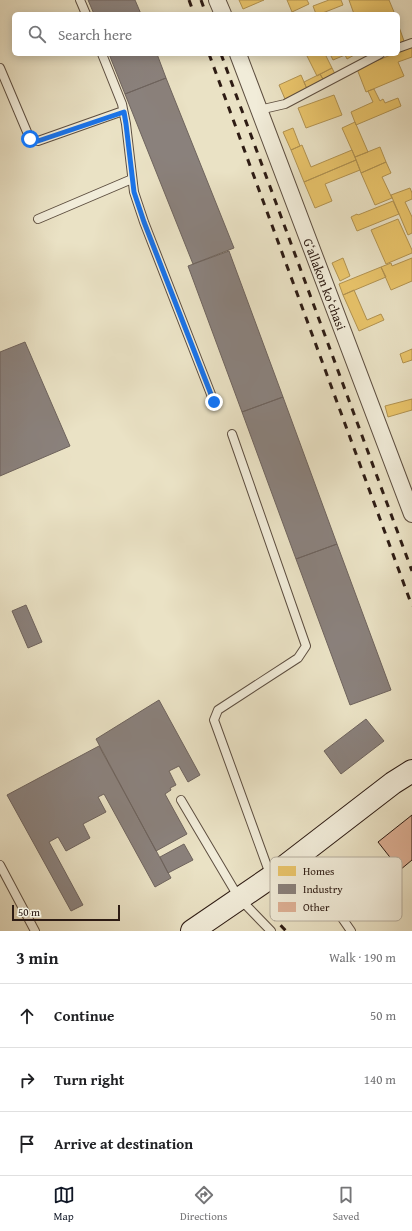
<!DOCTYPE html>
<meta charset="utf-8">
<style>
body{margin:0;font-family:"Gentium Book Plus",serif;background:#f2f2f2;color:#202124}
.scale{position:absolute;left:12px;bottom:10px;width:108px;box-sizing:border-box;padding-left:4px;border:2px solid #2e1c14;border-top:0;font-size:11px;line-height:14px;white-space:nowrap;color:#2e1c14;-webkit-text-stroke:3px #f1ecd9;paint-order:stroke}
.stop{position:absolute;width:12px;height:12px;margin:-9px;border:3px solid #1a73e8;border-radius:50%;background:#fff}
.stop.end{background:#1a73e8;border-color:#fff;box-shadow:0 1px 4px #0008}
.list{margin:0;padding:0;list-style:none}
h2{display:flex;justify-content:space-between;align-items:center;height:52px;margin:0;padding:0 16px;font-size:17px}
h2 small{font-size:13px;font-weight:400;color:#757577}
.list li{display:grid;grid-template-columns:26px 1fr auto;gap:12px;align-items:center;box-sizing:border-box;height:64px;padding:0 16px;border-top:1px solid #e0e0e0}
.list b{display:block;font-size:15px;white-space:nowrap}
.list em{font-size:13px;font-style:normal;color:#757577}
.icon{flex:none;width:22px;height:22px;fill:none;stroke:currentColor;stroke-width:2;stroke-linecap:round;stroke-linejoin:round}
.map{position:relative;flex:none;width:412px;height:931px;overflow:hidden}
.search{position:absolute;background:#fff;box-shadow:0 2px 10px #0003;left:12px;right:12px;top:12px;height:44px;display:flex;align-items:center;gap:10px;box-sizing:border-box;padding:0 14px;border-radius:6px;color:#757577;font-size:15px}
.sheet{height:244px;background:#fff}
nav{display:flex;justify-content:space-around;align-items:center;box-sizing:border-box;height:56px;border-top:1px solid #e0e0e0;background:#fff;font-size:11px;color:#757577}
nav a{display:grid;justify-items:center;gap:2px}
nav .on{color:#111827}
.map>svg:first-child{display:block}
.homes{fill:#e9c46a;stroke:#b19250}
.industry{fill:#8a817c;stroke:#6e635d}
.building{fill:#ddb095;stroke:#2e1c14}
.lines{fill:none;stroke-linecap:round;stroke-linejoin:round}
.service-casing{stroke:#5d4e40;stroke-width:10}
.minor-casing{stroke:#5d4e40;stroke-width:18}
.secondary-casing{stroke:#2e1c14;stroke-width:24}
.service{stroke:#f1ecd9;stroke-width:8}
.minor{stroke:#f1ecd9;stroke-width:16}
.secondary{stroke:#f1ecd9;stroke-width:22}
.rail{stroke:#2e1c14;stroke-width:3;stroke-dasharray:7 7;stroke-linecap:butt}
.route{stroke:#1a73e8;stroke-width:5}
.labels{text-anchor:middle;stroke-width:4;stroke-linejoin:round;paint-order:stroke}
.street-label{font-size:13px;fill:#2e1c14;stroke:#f1ecd9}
.key{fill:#f1ecd9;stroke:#b6ae9e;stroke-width:1}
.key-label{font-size:11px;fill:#2e1c14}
</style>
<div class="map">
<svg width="412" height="931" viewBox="0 0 412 931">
<rect width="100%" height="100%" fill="#eae2c5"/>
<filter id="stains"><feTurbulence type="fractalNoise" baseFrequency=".005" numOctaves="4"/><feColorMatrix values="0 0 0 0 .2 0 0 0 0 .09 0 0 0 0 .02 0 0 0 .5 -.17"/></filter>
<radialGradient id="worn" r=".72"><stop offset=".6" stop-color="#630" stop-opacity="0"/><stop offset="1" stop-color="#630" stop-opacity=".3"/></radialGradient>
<!-- homes -->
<path class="homes" d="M239,0H264L243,9Z
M287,0H307L309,4L292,12Z
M329,0H341L343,5L320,14H316L313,6Z
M349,0H389L394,12L389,14H354Z
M398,24L404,41L398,44Z
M412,46V57L398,62L404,76L366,92L357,69L393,54H398V52Z
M306,54H325L332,68L317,76Z
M330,54H356L347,59L345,55L333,60Z
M332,68L336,76L324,81L320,74Z
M320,74L324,81L307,89L304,82Z
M301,75L307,89L285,99L279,85Z
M374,89L380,101L383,99L385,103L398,98L401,106L356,125L351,112L373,102L368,91Z
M334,95L342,115L306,128L298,108Z
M355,122L368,152L355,157L342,128Z
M293,128L300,146L291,150L283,132Z
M302,145L311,167L352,150L356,160L304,182L291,150Z
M380,147L386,162L361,173L355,157Z
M356,160L360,170L325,184L332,201L315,208L304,182Z
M386,162L391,173L382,177L392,198L375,205L361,173Z
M410,188L412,193V199L405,202L412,217V233L408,235L391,195Z
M393,201L399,214L357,231L351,217L357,214L358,215Z
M398,219L412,250V253L386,264L371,230Z
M343,258L350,276L340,281L332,263Z
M412,258V281L391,290L381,267L391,263L392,266Z
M381,267L386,277L343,295L339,284Z
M354,290L367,320L381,314L384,320L359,331L343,295Z
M412,349V360L403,363L400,354Z
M412,399V410L388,417L385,406Z"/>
<!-- industry -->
<path class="industry" d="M88,0H135L141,14H94Z
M109,54H157L166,78L125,94Z
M166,78L234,248L193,264L125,94Z
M229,251L283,397L242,412L188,266Z
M25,342L70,446L0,476V352Z
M283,397L337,544L296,559L242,412Z
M337,544L391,690L350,705L296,559Z
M26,605L42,642L28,648L12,611Z
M159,700L200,775L188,782L179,766L169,771L176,785L170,788L171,790L165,794L187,834L156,851L96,739Z
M366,719L384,741L341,774L324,751Z
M99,746L171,878L155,887L104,794L98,797L106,812L83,824L90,838L66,851L58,837L49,842L83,905L71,911L7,795Z
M184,844L193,860L168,873L160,857Z"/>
<!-- building -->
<path class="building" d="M412,815V860L400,870L378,842Z"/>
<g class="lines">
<defs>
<path id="service" d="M80,0L86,14
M398,48L412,43
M102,54L122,104L126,124L134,192L144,222L214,402
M0,68L30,139L38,141L123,111
M259,110L285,104L380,54
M38,219L132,179
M232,434L306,646L298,658L218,710L214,720L271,877
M181,800L239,898L271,931
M300,857L351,931
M0,865L35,931"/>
<path id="minor" d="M217,0L223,14
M238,54L412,514"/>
<path id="secondary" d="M192,931L271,877L393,783L412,771"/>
</defs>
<!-- service casing -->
<use href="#service" class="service-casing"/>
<!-- minor casing -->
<use href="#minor" class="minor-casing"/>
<!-- secondary casing -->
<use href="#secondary" class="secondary-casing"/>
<!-- service -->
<use href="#service" class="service"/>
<!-- minor -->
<use href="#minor" class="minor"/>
<!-- secondary -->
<use href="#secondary" class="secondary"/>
<!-- rail -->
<path class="rail" d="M189,0L194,14
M201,0L206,14
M209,54L412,606
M221,54L412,571
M271,915L286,931"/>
</g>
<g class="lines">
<!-- route -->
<path class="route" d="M30,139L38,141L124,112L126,124L134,192L144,222L214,402"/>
</g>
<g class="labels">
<!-- street labels -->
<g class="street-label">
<text transform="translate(325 284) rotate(69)" y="5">Gʻallakon koʻchasi</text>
</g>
</g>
<!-- legend -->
<rect x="270" y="857" width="132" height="64" rx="6" class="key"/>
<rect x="278" y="866" width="18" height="10" fill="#e9c46a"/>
<rect x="278" y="884" width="18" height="10" fill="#8a817c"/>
<rect x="278" y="902" width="18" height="10" fill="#ddb095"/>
<g class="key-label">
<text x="303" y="875">Homes</text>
<text x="303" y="893">Industry</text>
<text x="303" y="911">Other</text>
</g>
<rect width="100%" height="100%" filter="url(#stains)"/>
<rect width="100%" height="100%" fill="url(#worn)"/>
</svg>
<div class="scale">50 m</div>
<div class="stop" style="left:30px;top:139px"></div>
<div class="stop end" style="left:214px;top:402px"></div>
<div class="search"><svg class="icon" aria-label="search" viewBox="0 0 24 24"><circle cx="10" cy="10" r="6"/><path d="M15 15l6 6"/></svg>Search here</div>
</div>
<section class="sheet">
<h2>3 min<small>Walk · 190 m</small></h2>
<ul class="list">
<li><svg class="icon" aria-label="ahead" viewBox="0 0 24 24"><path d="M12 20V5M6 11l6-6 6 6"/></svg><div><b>Continue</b></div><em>50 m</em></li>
<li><svg class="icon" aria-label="right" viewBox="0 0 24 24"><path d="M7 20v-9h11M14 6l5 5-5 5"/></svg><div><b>Turn right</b></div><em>140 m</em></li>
<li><svg class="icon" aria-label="arrive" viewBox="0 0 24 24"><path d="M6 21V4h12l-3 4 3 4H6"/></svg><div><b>Arrive at destination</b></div></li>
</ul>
</section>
<nav>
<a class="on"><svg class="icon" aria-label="map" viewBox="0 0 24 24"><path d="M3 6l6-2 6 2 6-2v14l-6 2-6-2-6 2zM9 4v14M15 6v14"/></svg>Map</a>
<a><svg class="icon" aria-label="directions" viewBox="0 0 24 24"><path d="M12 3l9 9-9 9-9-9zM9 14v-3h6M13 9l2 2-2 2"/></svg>Directions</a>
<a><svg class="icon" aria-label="saved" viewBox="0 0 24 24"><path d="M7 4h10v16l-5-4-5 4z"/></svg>Saved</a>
</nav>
